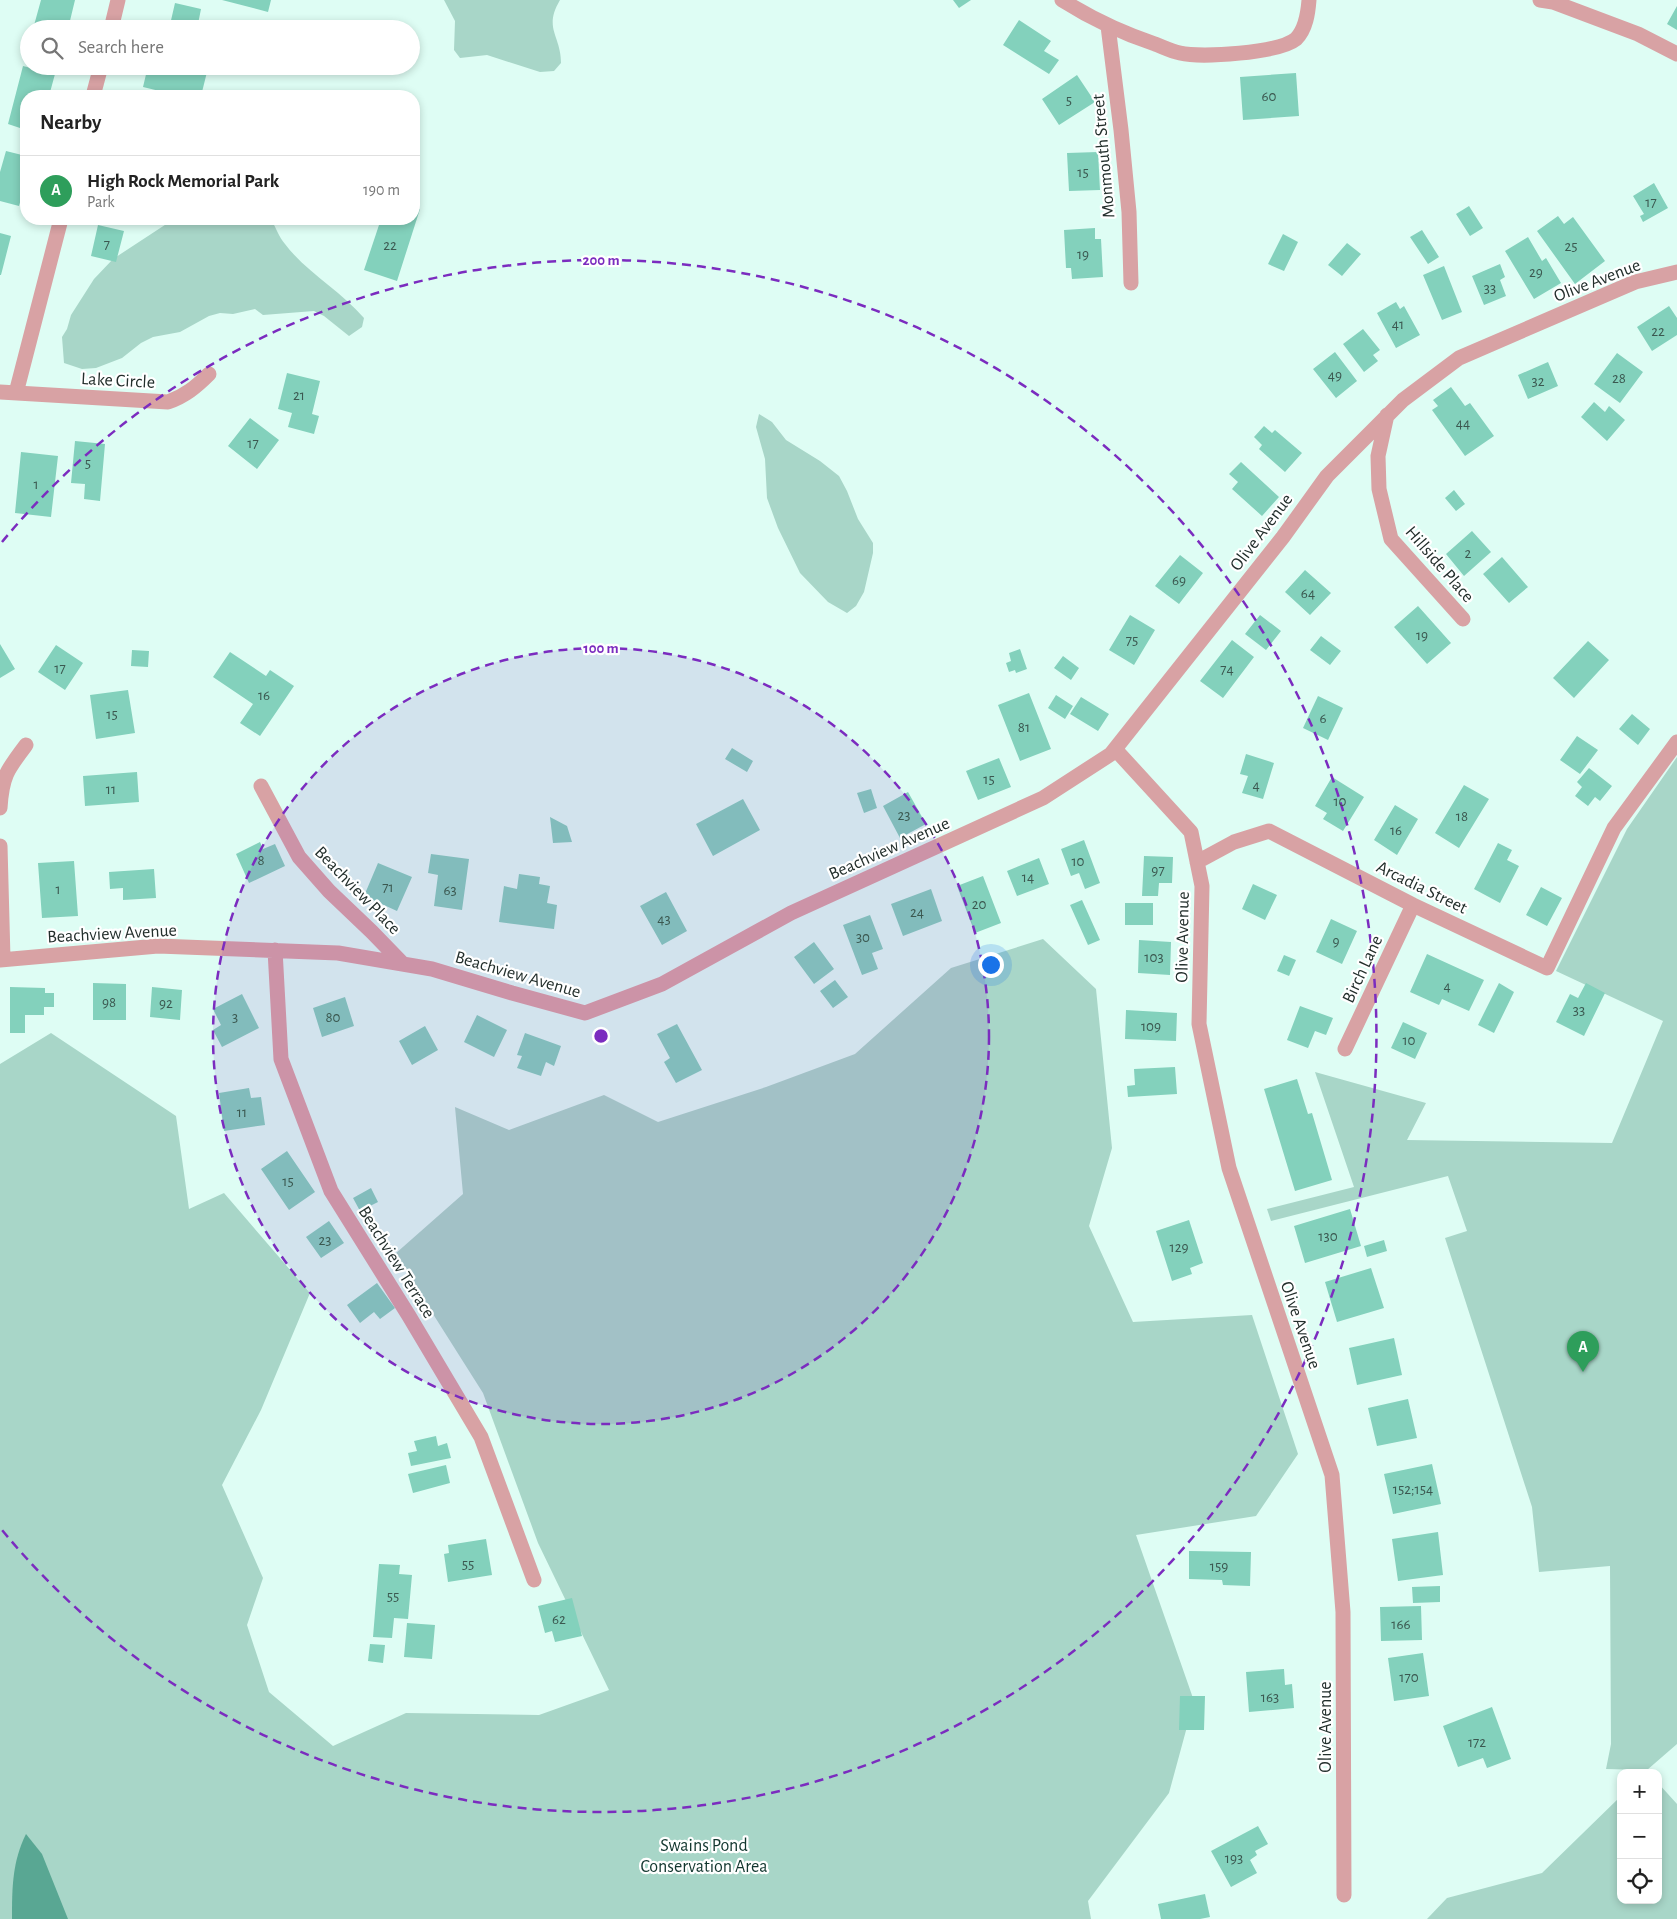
<!DOCTYPE html>
<meta charset="utf-8">
<style>
body{margin:0;font-family:"Alegreya Sans",sans-serif;background:#f6f6f6;color:#222}
.controls{position:absolute;right:15px;bottom:15px;display:grid;overflow:hidden;border-radius:10px;box-shadow:0 2px 8px #0003}
.controls button{width:45px;height:45px;display:grid;place-items:center;padding:0;border:0;border-bottom:1px solid #e0e0e0;background:#fff;color:#222;font:25px sans-serif}
.you{position:absolute;left:990px;top:964px;width:18px;height:18px;margin:-12px;border:4px solid #fff;border-radius:50%;background:#1a73e8;box-shadow:0 0 0 8px #1a73e833}
.badge{display:grid;place-items:center;width:32px;height:32px;border-radius:50%;background:#af1b3c;color:#fff;font-size:16px;font-weight:700}
.pin{position:absolute;translate:-50% -41px;filter:drop-shadow(0 1px 2px #0008)}
.pin::after{content:'';position:absolute;top:26px;width:18px;height:15px;background:inherit;clip-path:polygon(0 0,100% 0,50% 100%)}
.list{margin:0;padding:0;list-style:none}
h2{display:flex;justify-content:space-between;align-items:center;height:65px;margin:0;padding:0 20px;font-size:21px}
h2 small{font-size:16px;font-weight:400;color:#767676}
.list li{display:grid;grid-template-columns:32px 1fr auto;gap:15px;align-items:center;box-sizing:border-box;height:70px;padding:0 20px;border-top:1px solid #e0e0e0}
.list b{display:block;font-size:19px;white-space:nowrap}
.list p{margin:0;font-size:16px;white-space:nowrap;color:#767676}
.list em{font-size:16px;font-style:normal;color:#767676}
.icon{flex:none;width:28px;height:28px;fill:none;stroke:currentColor;stroke-width:2;stroke-linecap:round;stroke-linejoin:round}
.map{position:relative;flex:none;width:1677px;height:1919px;overflow:hidden}
.search{position:absolute;background:#fff;box-shadow:0 2px 8px #0003;left:20px;top:20px;width:400px;height:55px;display:flex;align-items:center;gap:12px;box-sizing:border-box;padding:0 18px;border-radius:28px;color:#767676;font-size:19px}
.panel{position:absolute;background:#fff;box-shadow:0 2px 8px #0003;left:20px;top:90px;width:400px;height:135px;border-radius:20px}
.map>svg:first-child{display:block}
.green{fill:#a8d6c8}
.water{fill:#59a793}
.building{fill:#83d1bc}
.lines{fill:none;stroke-linecap:round;stroke-linejoin:round}
.minor{stroke:#d8a2a4;stroke-width:15}
.ring{fill:none;stroke:#7b2cbf;stroke-width:2.5;stroke-dasharray:9 6}
.labels{text-anchor:middle;stroke-width:4.5;stroke-linejoin:round;paint-order:stroke}
.number-label{font-size:15px;fill:#3b5850}
.street-label{font-size:18px;fill:#232f2c;stroke:#fff}
.park-label{font-size:18px;fill:#11362e;stroke:#fff}
.centre{fill:#7b2cbf;stroke:#fff;stroke-width:2.5}
.ring-label{font-size:15px;text-anchor:middle;font-weight:bold;fill:#7b2cbf;stroke:#fff;stroke-width:4.5;stroke-linejoin:round;paint-order:stroke}
</style>
<div class="map">
<svg width="1677" height="1919" viewBox="0 0 1677 1919">
<rect width="100%" height="100%" fill="#defdf4"/>
<!-- green -->
<path class="green" d="M444,0H560C543,29 561,35 561,63L554,71L540,72L487,55L460,58L454,50L455,21Z
M174,219H269L272,221C276,228 279,237 285,244C307,273 340,290 364,318L362,327L349,336L324,316L314,311L263,315L255,309L233,314L220,313L209,316L180,332L153,337L141,343L122,358L96,368L82,369L64,363L62,337L67,329L71,315L94,279L113,259Z
M759,414L772,422L786,440L820,461L839,476L847,491L858,519L873,543V553L864,592L856,606L847,613L828,602L800,573L778,528L767,498L765,459L756,427Z
M1677,757V1744L1647,1770L1649,1773H1645L1646,1770L1606,1769L1611,1744L1610,1566L1539,1572L1532,1507L1445,1238L1467,1231L1448,1176L1271,1221L1267,1209L1354,1187L1315,1072L1426,1103L1407,1140L1612,1143L1663,1021L1556,971L1627,829Z
M1043,939L1096,989L1112,1148L1089,1226L1133,1322L1252,1315L1298,1454L1256,1516L1136,1535L1194,1701L1169,1793L1088,1901L1091,1919H0V1064L51,1033L176,1116L189,1209L224,1193L310,1293L261,1410L222,1485L263,1578L247,1625L269,1692L333,1746L406,1713L539,1715L609,1690L538,1543L483,1393L395,1254L463,1194L455,1107L509,1130L604,1095L658,1122L766,1087L855,1054L951,968Z
M1658,1783L1677,1804V1919H1427L1447,1898L1542,1873L1621,1796V1900H1658Z"/>
<!-- water -->
<path class="water" d="M26,1834L42,1854L68,1919H12C12,1889 12,1862 26,1834Z"/>
<!-- building -->
<path class="building" d="M41,0H75L68,29H33Z
M222,0H271L268,12Z
M953,0H971L959,8Z
M175,3L201,9L197,29H169Z
M1677,6V30L1667,24Z
M1019,20L1051,41L1044,51L1059,60L1049,74L1003,45Z
M23,66L55,74L49,96H26V130L8,124Z
M148,66H181L207,72L201,96H180L143,87Z
M1296,73L1299,116L1243,120L1240,77Z
M1077,75L1095,102L1059,125L1042,99Z
M6,151L26,156V181L19,206L0,201V172Z
M1098,152L1100,190L1069,191L1067,153Z
M1654,183L1668,208L1643,222L1640,216L1644,214L1633,196Z
M1469,206L1483,228L1470,236L1456,214Z
M414,207L420,209L397,281L364,270L381,219H414Z
M1558,216L1564,224L1573,217L1605,261L1575,284L1537,231Z
M98,225L124,231L116,262L91,256Z
M1095,228V239H1101L1103,277L1072,279L1071,268H1066L1064,230Z
M1422,230L1439,257L1428,264L1410,237Z
M0,233L11,236L1,275H0Z
M1283,234L1298,242L1284,271L1268,264Z
M1528,237L1542,261L1546,258L1561,283L1534,299L1505,251Z
M1347,243L1361,254L1342,276L1328,265Z
M1500,264L1505,277L1500,280L1506,296L1484,305L1472,276Z
M1444,266L1462,312L1442,320L1423,275Z
M1396,302L1400,309L1404,306L1420,335L1396,348L1377,313Z
M1669,306L1677,318V335L1652,351L1637,327Z
M1363,329L1380,350L1373,355L1378,361L1364,372L1343,344Z
M1335,352L1357,381L1336,398L1313,369Z
M1617,353L1643,372L1620,403L1594,384Z
M1548,362L1558,386L1528,399L1518,375Z
M287,373L320,381L312,414L319,416L314,434L288,427L292,413L278,409Z
M1451,387L1465,406L1470,403L1494,436L1465,456L1432,410L1438,406L1433,400Z
M1594,402L1605,412L1609,406L1625,420L1607,441L1581,417Z
M250,418L279,440L257,469L228,446Z
M1264,426L1272,433L1275,430L1302,453L1285,472L1259,449L1262,445L1254,437Z
M75,441L105,444L100,501L84,499L85,484L71,483Z
M21,452L58,456L51,517L15,513Z
M1241,462L1279,497L1262,516L1232,489L1238,482L1229,474Z
M1454,490L1465,504L1456,511L1445,498Z
M1472,531L1491,552L1464,576L1446,554Z
M1180,555L1203,573L1179,604L1155,586Z
M1502,557L1528,587L1509,603L1483,574Z
M1305,570L1331,593L1310,615L1285,592Z
M1418,606L1451,643L1427,664L1394,627Z
M1130,615L1155,630L1134,665L1109,650Z
M1260,615L1281,631L1266,650L1245,634Z
M1321,636L1341,651L1330,665L1310,650Z
M1232,640L1254,657L1223,698L1200,681Z
M1588,641L1609,660L1574,698L1553,678Z
M0,644L15,669L0,678Z
M56,645L83,663L65,690L38,672Z
M1020,649L1027,669L1016,673L1015,670L1009,672L1006,663L1011,661L1009,653Z
M132,650L149,651L148,667L131,666Z
M230,652L266,676L270,670L294,686L260,736L240,723L253,704L213,677Z
M1063,656L1079,668L1071,680L1054,668Z
M128,690L135,733L96,739L90,695Z
M1029,693L1051,749L1020,761L998,705Z
M1056,695L1073,706L1065,719L1048,708Z
M1318,696L1343,708L1328,740L1303,728Z
M1081,697L1109,714L1098,731L1070,714Z
M1632,714L1650,729L1638,745L1619,729Z
M1577,736L1598,750L1580,774L1560,760Z
M732,748L753,761L747,772L725,759Z
M1246,754L1274,763L1263,799L1242,793L1248,776L1240,774Z
M999,758L1011,787L978,800L966,771Z
M1589,768L1612,786L1600,801L1595,797L1588,806L1575,796L1582,787L1577,782Z
M137,772L139,802L85,806L83,776Z
M1332,777L1364,797L1343,831L1323,819L1327,813L1315,806Z
M1464,785L1489,799L1459,848L1435,833Z
M871,789L877,808L864,813L857,793Z
M908,792L926,824L900,838L883,806Z
M743,799L760,830L713,856L696,824Z
M1395,805L1418,819L1397,855L1374,840Z
M550,817L567,826L572,842L553,843Z
M1084,840L1100,883L1085,889L1079,873L1071,876L1061,849Z
M260,842L263,849L275,844L285,866L249,883L236,854Z
M1498,843L1512,850L1507,860L1519,866L1500,903L1474,889Z
M431,854L469,859L462,910L434,906L438,875L428,873Z
M1144,856L1173,857L1172,883H1159L1158,896H1142Z
M1039,858L1049,884L1017,896L1007,871Z
M74,861L78,916L42,918L38,863Z
M378,863L412,877L397,911L364,896Z
M154,869L156,898L123,900V888L110,889L109,872Z
M519,874L540,877L539,884L550,886L547,903L557,905L554,929L499,922L504,886L517,889Z
M983,876L1001,923L975,933L957,886Z
M1253,884L1277,895L1265,920L1242,909Z
M1541,887L1562,898L1547,926L1526,915Z
M931,889L942,921L903,936L891,904Z
M666,892L687,931L662,945L640,906Z
M1082,900L1100,940L1088,945L1070,905Z
M1125,903H1153V925H1125Z
M870,915L883,949L872,953L878,969L862,975L843,925Z
M1331,919L1357,931L1342,964L1316,952Z
M1139,940L1171,942L1170,975L1138,973Z
M814,942L834,969L814,984L794,957Z
M1427,954L1484,980L1469,1011L1442,999L1439,1005L1410,992Z
M1284,955L1296,960L1289,976L1277,971Z
M835,980L848,997L833,1008L820,991Z
M93,983L126,984V1020H93Z
M1499,983L1514,992L1494,1033L1478,1025Z
M1586,983L1605,993L1584,1036L1556,1022L1570,994L1578,998Z
M10,987L45,988V993H54V1007H44V1015H25V1033H10Z
M152,987L182,990L180,1020L150,1017Z
M242,994L259,1028L222,1047L213,1030L221,1025L213,1009Z
M345,997L354,1026L322,1037L313,1008Z
M1300,1006L1333,1018L1326,1035L1315,1031L1308,1048L1287,1040Z
M1126,1010L1177,1013L1176,1041L1125,1039Z
M477,1015L507,1030L494,1057L464,1042Z
M1403,1022L1427,1033L1415,1059L1391,1048Z
M677,1024L702,1070L676,1083L664,1062L670,1058L657,1034Z
M425,1026L438,1050L412,1065L399,1041Z
M525,1033L561,1046L554,1066L546,1062L541,1076L517,1068L522,1056L517,1055Z
M1175,1067L1177,1094L1128,1097L1127,1086L1135,1085L1134,1069Z
M1297,1079L1308,1114L1312,1113L1332,1180L1295,1191L1264,1089Z
M249,1088L251,1098L261,1097L265,1125L224,1131L219,1093Z
M287,1151L315,1192L289,1210L261,1169Z
M371,1188L378,1202L360,1211L353,1198Z
M1350,1209L1361,1246L1305,1263L1294,1226Z
M1189,1220L1203,1263L1190,1268L1192,1274L1172,1281L1156,1231Z
M329,1221L344,1243L321,1258L306,1237Z
M1384,1240L1387,1251L1367,1257L1364,1246Z
M1371,1268L1384,1308L1337,1322L1325,1282Z
M377,1283L395,1308L380,1319L374,1312L360,1323L347,1305Z
M1394,1338L1402,1375L1357,1385L1349,1348Z
M1408,1399L1417,1438L1377,1446L1368,1408Z
M436,1436L438,1446L447,1443L451,1458L411,1466L408,1453L417,1451L414,1441Z
M1432,1464L1441,1504L1393,1514L1384,1474Z
M446,1465L450,1483L413,1493L408,1474Z
M1438,1532L1443,1575L1398,1581L1392,1539Z
M486,1539L492,1575L448,1582L444,1554L449,1553L448,1545Z
M1189,1551L1251,1552L1250,1586L1223,1585L1222,1580L1189,1579Z
M379,1564L400,1565L399,1574L412,1575L408,1619L394,1618L392,1638L373,1637Z
M1440,1586V1602L1413,1603L1412,1587Z
M572,1598L582,1636L555,1642L552,1631L545,1633L538,1606Z
M1421,1606L1422,1640L1381,1641L1380,1607Z
M407,1623L435,1625L432,1659L404,1657Z
M370,1644L385,1645L383,1663L368,1661Z
M1423,1653L1429,1696L1394,1701L1388,1658Z
M1284,1669L1285,1685L1292,1684L1294,1708L1249,1712L1246,1672Z
M1180,1696H1205L1204,1730H1179Z
M1492,1707L1511,1759L1487,1768L1483,1758L1458,1767L1443,1726Z
M1258,1826L1268,1844L1255,1851L1257,1855L1250,1860L1257,1873L1231,1887L1211,1851Z
M1205,1894L1210,1917L1200,1919H1161L1158,1904Z"/>
<g class="lines">
<!-- minor -->
<path class="minor" d="M1062,0C1092,19 1122,33 1155,44C1163,47 1171,51 1180,53C1201,58 1279,53 1296,39C1306,29 1308,13 1309,0
M1540,0L1553,2L1638,34L1677,54
M1108,26L1121,130L1129,212L1131,283
M111,29L118,0
M93,96L101,66
M0,392L168,402C185,396 196,387 209,374
M16,393L61,219
M1387,415L1378,456L1379,489L1391,539L1463,619
M1115,749L1191,832L1202,886L1199,1024L1229,1168L1332,1475L1343,1612L1344,1895
M261,786L299,857L329,891L372,932L403,964
M0,808C2,776 7,770 26,745
M0,846L3,959
M1197,862L1234,842L1269,831L1413,905L1547,968L1614,828L1677,742
M275,950L281,1059L331,1191L409,1316L481,1437L534,1580
M0,960L158,946L338,953L432,969L512,993L585,1013L662,984L791,913L1043,798L1111,754L1283,537L1327,476L1403,400L1459,358L1635,282L1677,272
M1345,1049L1413,905"/>
</g>
<!-- distance rings -->
<circle cx="601" cy="1036" r="388" fill="#7b2cbf" fill-opacity=".12"/>
<g class="ring">
<circle cx="601" cy="1036" r="388"/>
<path d="M2 542A776 776 0 1 1 2 1530"/>
</g>
<g class="labels">
<!-- number labels -->
<g class="number-label">
<text x="1269" y="101">60</text>
<text x="1069" y="105">5</text>
<text x="1083" y="177">15</text>
<text x="1651" y="207">17</text>
<text x="107" y="249">7</text>
<text x="390" y="250">22</text>
<text x="1571" y="251">25</text>
<text x="1083" y="259">19</text>
<text x="1536" y="277">29</text>
<text x="1490" y="293">33</text>
<text x="1398" y="329">41</text>
<text x="1658" y="336">22</text>
<text x="1335" y="380">49</text>
<text x="1619" y="383">28</text>
<text x="1538" y="386">32</text>
<text x="299" y="400">21</text>
<text x="1463" y="428">44</text>
<text x="253" y="448">17</text>
<text x="88" y="468">5</text>
<text x="36" y="489">1</text>
<text x="1468" y="558">2</text>
<text x="1179" y="585">69</text>
<text x="1308" y="598">64</text>
<text x="1422" y="640">19</text>
<text x="1132" y="645">75</text>
<text x="60" y="673">17</text>
<text x="1227" y="674">74</text>
<text x="264" y="700">16</text>
<text x="112" y="719">15</text>
<text x="1323" y="723">6</text>
<text x="1024" y="732">81</text>
<text x="989" y="784">15</text>
<text x="1256" y="790">4</text>
<text x="111" y="794">11</text>
<text x="1340" y="806">10</text>
<text x="904" y="820">23</text>
<text x="1462" y="821">18</text>
<text x="1396" y="835">16</text>
<text x="261" y="865">8</text>
<text x="1078" y="866">10</text>
<text x="1158" y="875">97</text>
<text x="1028" y="882">14</text>
<text x="388" y="892">71</text>
<text x="58" y="894">1</text>
<text x="450" y="895">63</text>
<text x="979" y="909">20</text>
<text x="917" y="917">24</text>
<text x="664" y="924">43</text>
<text x="863" y="942">30</text>
<text x="1336" y="946">9</text>
<text x="1154" y="962">103</text>
<text x="1447" y="991">4</text>
<text x="109" y="1007">98</text>
<text x="166" y="1008">92</text>
<text x="1579" y="1015">33</text>
<text x="235" y="1022">3</text>
<text x="333" y="1022">80</text>
<text x="1151" y="1031">109</text>
<text x="1409" y="1045">10</text>
<text x="242" y="1117">11</text>
<text x="288" y="1186">15</text>
<text x="1328" y="1241">130</text>
<text x="325" y="1245">23</text>
<text x="1179" y="1252">129</text>
<text x="1413" y="1494">152;154</text>
<text x="468" y="1569">55</text>
<text x="1219" y="1571">159</text>
<text x="393" y="1601">55</text>
<text x="559" y="1624">62</text>
<text x="1401" y="1629">166</text>
<text x="1409" y="1682">170</text>
<text x="1270" y="1702">163</text>
<text x="1477" y="1747">172</text>
<text x="1234" y="1863">193</text>
</g>
<!-- street labels -->
<g class="street-label">
<text transform="translate(1103 156) rotate(-95)" y="6">Monmouth Street</text>
<text transform="translate(1597 280) rotate(-21)" y="6">Olive Avenue</text>
<text transform="translate(118 380) rotate(3)" y="6">Lake Circle</text>
<text transform="translate(1261 532) rotate(-53)" y="6">Olive Avenue</text>
<text transform="translate(1440 564) rotate(49)" y="6">Hillside Place</text>
<text transform="translate(889 848) rotate(-24)" y="6">Beachview Avenue</text>
<text transform="translate(1422 887) rotate(26)" y="6">Arcadia Street</text>
<text transform="translate(358 890) rotate(46)" y="6">Beachview Place</text>
<text transform="translate(112 933) rotate(-3)" y="6">Beachview Avenue</text>
<text transform="translate(1182 937) rotate(-89)" y="6">Olive Avenue</text>
<text transform="translate(1362 969) rotate(-65)" y="6">Birch Lane</text>
<text transform="translate(518 974) rotate(16)" y="6">Beachview Avenue</text>
<text transform="translate(397 1262) rotate(58)" y="6">Beachview Terrace</text>
<text transform="translate(1301 1325) rotate(71)" y="6">Olive Avenue</text>
<text transform="translate(1325 1727) rotate(-90)" y="6">Olive Avenue</text>
</g>
<!-- park labels -->
<g class="park-label">
<text x="704" y="1851">Swains Pond<tspan x="704" dy="21">Conservation Area</tspan></text>
</g>
</g>
<circle cx="601" cy="1036" r="8" class="centre"/>
<g class="ring-label">
<text x="601" y="265">200 m</text>
<text x="601" y="653">100 m</text>
</g>
</svg>
<div class="controls">
<button>+</button>
<button>−</button>
<button><svg class="icon" aria-label="locate" viewBox="0 0 24 24"><circle cx="12" cy="12" r="6"/><path d="M12 2v4M12 18v4M2 12h4M18 12h4"/></svg></button>
</div>
<div class="you"></div>
<div class="pin badge" style="left:1583px;top:1372px;background:#2e9e5b">A</div>
<div class="search"><svg class="icon" aria-label="search" viewBox="0 0 24 24"><circle cx="10" cy="10" r="6"/><path d="M15 15l6 6"/></svg>Search here</div>
<section class="panel">
<h2>Nearby<small></small></h2>
<ul class="list">
<li><span class="badge" style="background:#2e9e5b">A</span><div><b>High Rock Memorial Park</b><p>Park</p></div><em>190 m</em></li>
</ul>
</section>
</div>
